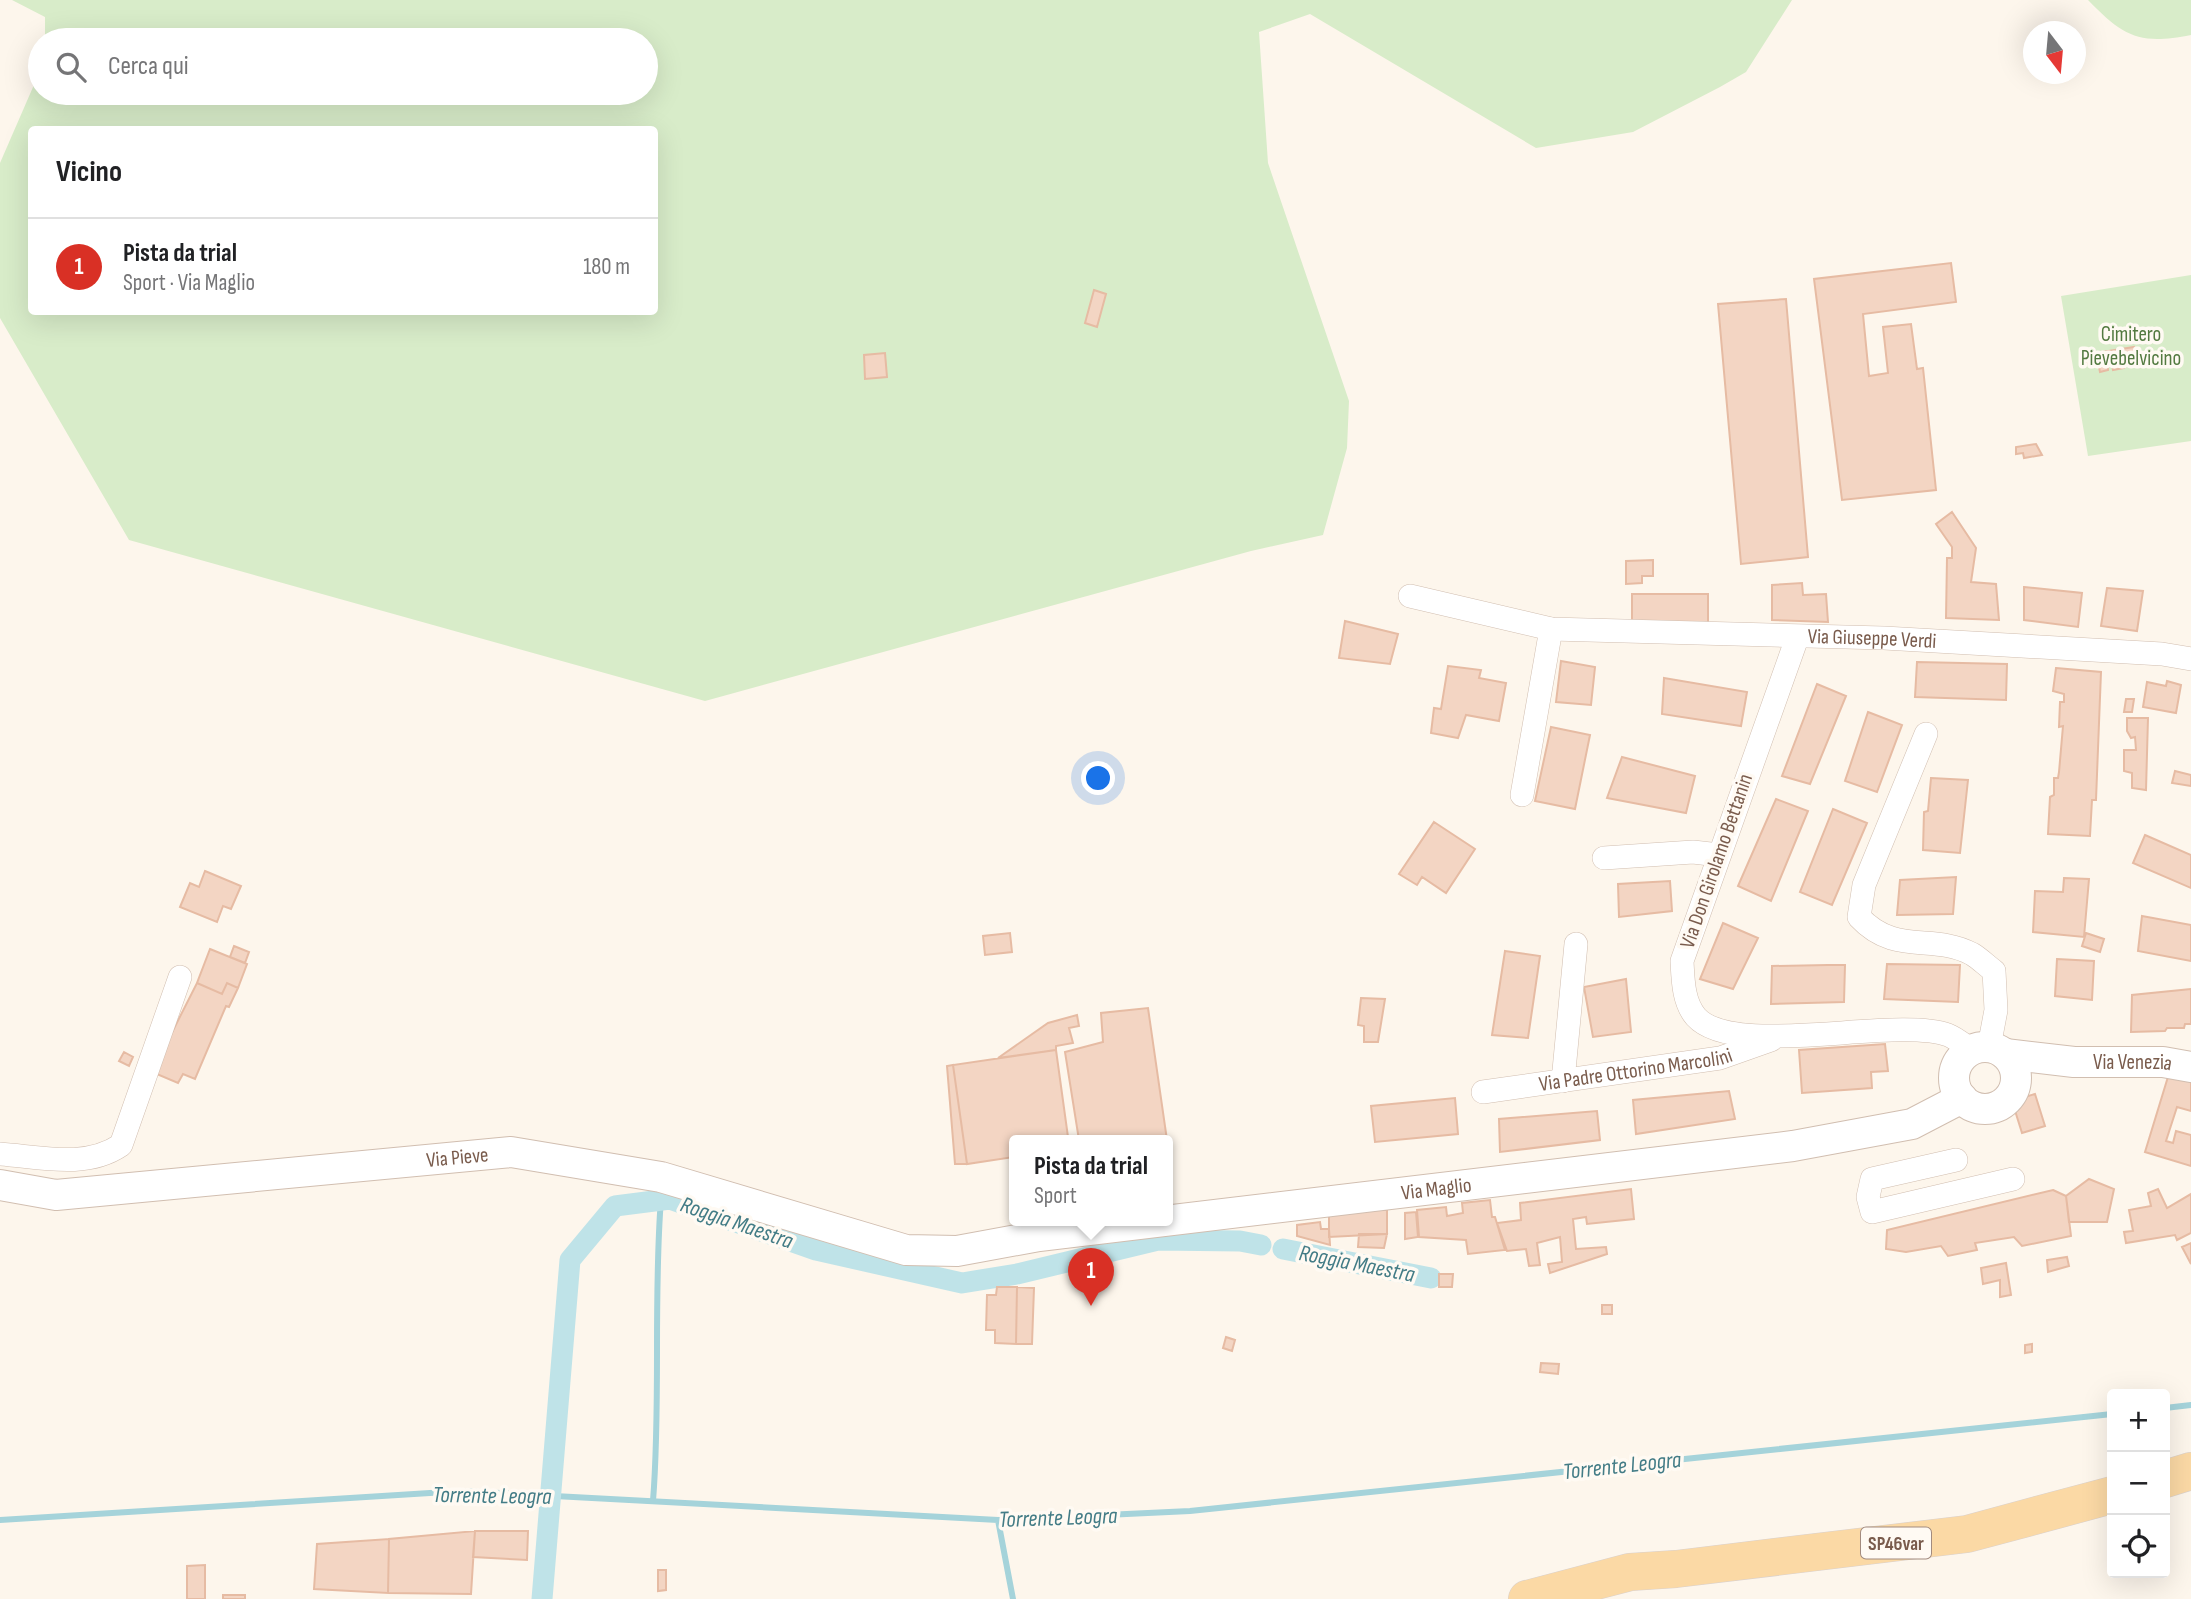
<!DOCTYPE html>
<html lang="it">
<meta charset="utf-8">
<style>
body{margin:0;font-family:"Sofia Sans Condensed",sans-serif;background:#f6f6f6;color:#202124}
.controls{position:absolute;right:21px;bottom:21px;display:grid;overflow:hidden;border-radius:7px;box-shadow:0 7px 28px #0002}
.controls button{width:63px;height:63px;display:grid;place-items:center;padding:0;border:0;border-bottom:2px solid #e0e0e0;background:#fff;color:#202124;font:35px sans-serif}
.compass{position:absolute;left:2023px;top:21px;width:63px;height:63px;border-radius:50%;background:#fff;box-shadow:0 7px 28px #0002;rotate:164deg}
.you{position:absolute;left:1099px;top:779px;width:24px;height:24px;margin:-18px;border:5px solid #fff;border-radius:50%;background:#1a73e8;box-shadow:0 0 0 10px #1a73e833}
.badge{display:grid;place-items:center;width:46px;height:46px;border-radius:50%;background:#d93025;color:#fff;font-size:23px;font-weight:700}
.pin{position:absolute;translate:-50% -58px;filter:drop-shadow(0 2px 4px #0008)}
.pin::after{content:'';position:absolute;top:37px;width:24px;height:21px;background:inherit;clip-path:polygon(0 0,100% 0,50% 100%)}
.popup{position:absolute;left:1009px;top:1135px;width:164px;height:91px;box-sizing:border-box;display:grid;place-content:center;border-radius:7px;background:#fff;filter:drop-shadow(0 2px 5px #0005);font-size:23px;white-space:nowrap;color:#757577}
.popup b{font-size:26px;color:#202124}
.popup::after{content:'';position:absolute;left:50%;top:100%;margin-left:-14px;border:14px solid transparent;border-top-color:#fff}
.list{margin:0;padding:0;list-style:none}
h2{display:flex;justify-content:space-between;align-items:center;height:91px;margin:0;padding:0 28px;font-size:30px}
h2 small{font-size:23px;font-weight:400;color:#757577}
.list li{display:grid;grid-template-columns:46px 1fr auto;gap:21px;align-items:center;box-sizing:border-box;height:98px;padding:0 28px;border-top:2px solid #e0e0e0}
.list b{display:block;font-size:26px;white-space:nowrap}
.list p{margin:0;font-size:23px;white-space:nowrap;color:#757577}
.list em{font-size:23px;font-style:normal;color:#757577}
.icon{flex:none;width:38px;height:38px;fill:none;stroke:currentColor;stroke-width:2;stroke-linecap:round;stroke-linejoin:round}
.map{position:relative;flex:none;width:2191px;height:1599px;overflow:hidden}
.search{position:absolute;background:#fff;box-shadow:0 7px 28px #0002;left:28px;top:28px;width:630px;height:77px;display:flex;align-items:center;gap:18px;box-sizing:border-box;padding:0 24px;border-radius:38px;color:#757577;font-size:26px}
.panel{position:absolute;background:#fff;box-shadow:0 7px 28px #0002;left:28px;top:126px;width:630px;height:189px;border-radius:7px}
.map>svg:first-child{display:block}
.green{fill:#d8ecc9;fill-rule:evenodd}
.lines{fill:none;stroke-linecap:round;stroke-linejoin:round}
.stream{stroke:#a5d3da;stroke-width:6}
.canal{stroke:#bfe3e8;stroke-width:21}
.building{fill:#f3d5c3;stroke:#e6bba3;stroke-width:2}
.minor-casing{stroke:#d1beb0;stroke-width:24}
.tertiary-casing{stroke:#d1beb0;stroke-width:32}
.primary-casing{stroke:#dad1cd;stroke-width:38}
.minor{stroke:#fff;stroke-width:23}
.tertiary{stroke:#fff;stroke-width:30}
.primary{stroke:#fbd9a5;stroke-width:37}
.labels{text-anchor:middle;stroke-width:7;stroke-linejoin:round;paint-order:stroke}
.shield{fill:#fffaf3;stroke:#a28b7f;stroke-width:2}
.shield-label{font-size:19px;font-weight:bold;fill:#7a5c4d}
.park-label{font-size:21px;fill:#537a41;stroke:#fffaf3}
.street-label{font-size:21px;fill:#7a5c4d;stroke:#fffaf3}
.water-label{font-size:23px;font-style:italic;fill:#437c86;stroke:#fffaf3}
</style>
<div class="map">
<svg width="2191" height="1599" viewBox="0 0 2191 1599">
<rect width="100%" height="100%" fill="#fdf6ec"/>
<!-- green -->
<path class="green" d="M12,0H1792L1746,72L1720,87L1633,132L1536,148L1310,14L1259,32L1268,163L1349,401L1347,448L1323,535L1251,551L705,701L129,540L0,318V163L40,71V93H646V40H45V17ZM32,130H654V312H32Z
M2088,0H2191V35C2139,45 2124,37 2088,0Z
M2191,275V441L2088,456L2061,296Z"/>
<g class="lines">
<!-- stream -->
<path class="stream" d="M2165,1408L2191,1405
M653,1501C661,1401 653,1300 661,1199
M0,1520L462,1491L998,1520L1190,1511L2112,1414
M998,1520L1013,1599"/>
<!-- canal -->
<path class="canal" d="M1283,1249L1431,1278
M542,1599L570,1260L615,1206L670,1199L816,1250L962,1283L1017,1274L1158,1240L1240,1241L1261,1245"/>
</g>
<!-- building -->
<path class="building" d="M1951,263L1956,302L1863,314L1869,376L1888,373L1883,327L1911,324L1917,369L1923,368L1936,490L1842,500L1814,279Z
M1094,290L1106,294L1097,327L1085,323Z
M1786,299L1808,557L1741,564L1718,304Z
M2134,347L2135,357L2123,359L2124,368L2113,370L2111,360L2107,361L2108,370L2100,372L2098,362L2084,364L2083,355Z
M885,353L887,377L865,379L864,355Z
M2167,353L2169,361L2159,362V355Z
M2036,444L2042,455L2024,458L2023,453L2016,454V447Z
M1952,512L1976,548L1971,582L1996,584L1999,620L1946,618L1947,558H1952V547L1936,524Z
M1653,560V576H1642V583L1626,584V561Z
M1802,583L1803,595L1826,594L1828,622L1772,620V585Z
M2024,587L2082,593L2078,627L2024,620Z
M2107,588L2143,591L2137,631L2101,626Z
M1632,594H1708V625H1632Z
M1345,621L1398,634L1390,664L1339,658Z
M1561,661L1595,667L1591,705L1556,702Z
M1917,662L2007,664L2006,700L1915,697Z
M1448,666L1481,670L1479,678L1506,683L1499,721L1466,715L1458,738L1431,733L1434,708L1441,709Z
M2056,668L2101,672L2096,800H2092L2090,836L2048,834L2050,797L2054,795V778H2058L2059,772L2063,726L2059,727L2060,702H2064V694L2053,691Z
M1664,678L1747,692L1741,726L1662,714Z
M2167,681L2181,685L2176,713L2143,707L2147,682L2166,686Z
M1817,684L1846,696L1810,784L1782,776Z
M2126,699H2134L2132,712H2124Z
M1868,712L1902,725L1877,792L1845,781Z
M2127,718H2148L2146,790L2132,788V773L2124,771V750H2136L2135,737L2131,738L2127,731Z
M1551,727L1590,735L1575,809L1535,801Z
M1622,757L1695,776L1686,813L1607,798Z
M2175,771L2191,775V786L2172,783Z
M1931,778L1968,780L1960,853L1923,850L1924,812L1928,811Z
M1776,799L1808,811L1771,901L1738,886Z
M1833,809L1867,823L1832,905L1800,892Z
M1434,822L1475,849L1446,893L1422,877L1417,885L1399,874Z
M2145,835L2191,855V888L2133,863Z
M205,871L241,886L231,909L223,906L217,922L180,907L190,883L199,887Z
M1956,877L1953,914L1897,915L1900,880Z
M2064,878L2089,879L2084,937L2033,932L2035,891L2063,892Z
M1670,881L1672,911L1619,917L1618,884Z
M2142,916L2191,925V961L2138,951Z
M1723,923L1758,938L1733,989L1700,979Z
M1010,933L1012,952L985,955L983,936Z
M2086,933L2104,939L2100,952L2082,946Z
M234,946L249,952L245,963L230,957Z
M210,949L247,964L238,988L227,983L222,994L197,983Z
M1505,951L1540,956L1528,1038L1492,1035Z
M2057,959L2094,961L2092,1000L2055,996Z
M1887,964L1960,965L1958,1002L1884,999Z
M1828,965H1845L1844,1002L1771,1004L1772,966Z
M1626,979L1631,1032L1593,1037L1584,987Z
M197,983L222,994L227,983L238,988L229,1007L226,1006L195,1079L183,1074L178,1083L152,1072Z
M2191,989V1024H2185L2184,1028H2167L2165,1031L2131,1032L2132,995Z
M1361,998L1385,999L1378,1042H1364V1026L1358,1025Z
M1148,1008L1167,1140H1079L1065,1052L1103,1042L1101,1013Z
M1077,1015L1079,1026L1069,1028L1073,1043L1056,1046V1050L998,1058L1048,1023Z
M1885,1044L1888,1071L1871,1072L1872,1088L1802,1093L1799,1050Z
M1056,1050L1068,1137L1065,1140H1014V1157L967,1164L953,1065Z
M124,1052L133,1057L129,1066L119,1061Z
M953,1065L967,1164H955L947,1066Z
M2171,1067L2191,1073V1111L2177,1107L2166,1141L2173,1143L2176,1131L2191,1135V1166L2145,1152Z
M1729,1091L1735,1119L1636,1134L1633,1100Z
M2035,1094L2045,1126L2022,1133L2012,1101Z
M1455,1098L1458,1134L1375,1142L1371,1106Z
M1597,1111L1600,1140L1500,1152L1499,1119Z
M2089,1179L2114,1189L2107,1222H2069L2066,1196Z
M1631,1189L1634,1219L1587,1224L1586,1217L1573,1219L1576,1249L1606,1247L1607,1254L1550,1273L1548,1264L1562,1262L1560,1237L1537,1243L1540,1265L1529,1266L1526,1249L1507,1251L1497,1223L1521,1220L1520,1203Z
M2158,1189L2167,1208L2191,1194V1233L2177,1240L2175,1235L2126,1243L2124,1232L2133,1231L2129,1210L2151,1206L2148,1193Z
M2053,1190L2066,1196L2071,1236L2022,1246L2014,1237L1975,1243L1977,1250L1948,1256L1941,1246L1906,1252L1886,1249L1887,1230Z
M1490,1200L1492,1217H1495L1505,1250L1468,1254L1466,1240L1419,1237L1417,1210L1446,1207L1447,1216L1463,1213L1462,1203Z
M1329,1208L1387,1210V1234L1329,1237Z
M1416,1212L1418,1237L1405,1239V1213Z
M1320,1222L1321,1229H1329L1330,1245L1297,1236V1225Z
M1359,1234H1387L1384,1248L1358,1247Z
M2191,1243V1264L2182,1247Z
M2067,1257L2069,1266L2048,1272L2047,1260Z
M2006,1263L2011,1295L2000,1297V1280L1983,1284L1981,1268Z
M1439,1274H1453L1452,1287H1439Z
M997,1287H1017L1016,1344L995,1343V1330H986L987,1295H996Z
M1017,1287L1034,1288L1032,1344H1016Z
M1602,1305H1612V1314H1602Z
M1226,1337L1235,1340L1232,1351L1223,1348Z
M2032,1344V1352L2025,1353V1345Z
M1541,1363L1559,1364L1558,1374L1540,1372Z
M475,1531H528L527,1560L473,1557Z
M475,1531L471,1594L388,1593L389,1539Z
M389,1539L388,1593L314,1589L317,1544Z
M205,1565V1599H187V1566Z
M658,1570H666V1590L658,1591Z
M223,1595H245V1599H223Z"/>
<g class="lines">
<defs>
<g id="minor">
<path id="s1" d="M1410,596L1551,629L1884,638L2162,654L2191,659"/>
<path d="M1797,638L1682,961C1683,979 1683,1002 1696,1017C1734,1059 1894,1016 1948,1035C1956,1038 1964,1045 1971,1050"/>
<path d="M1926,734L1864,885L1859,917C1895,956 1933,933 1972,954C1979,958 1987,966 1994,971L1996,1010L1989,1047"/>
<path d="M1522,795L1551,629"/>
<path d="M1604,858L1693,852L1719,855"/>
<path d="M1563,1081L1576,944"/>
<path id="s2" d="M1483,1092L1720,1058L1771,1040"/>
<path d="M0,1154C40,1157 86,1169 121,1145L180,977"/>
<path d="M1956,1160L1872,1179L1868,1197L1872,1212L2013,1179"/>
</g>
<g id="tertiary">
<circle cx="1985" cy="1078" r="31"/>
<path id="s3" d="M2005,1054L2074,1062H2163L2191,1067"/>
<path id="s4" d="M0,1185L56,1195L511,1152L661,1177L906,1250L957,1251L1039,1236L1793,1146L1912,1124L1962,1098"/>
</g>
<path id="primary" d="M2165,1479L2191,1471
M1527,1599L1630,1572L1676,1569L1967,1534L2112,1495"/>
</defs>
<!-- minor casing -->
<use href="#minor" class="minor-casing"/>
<!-- tertiary casing -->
<use href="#tertiary" class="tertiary-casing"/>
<!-- primary casing -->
<use href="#primary" class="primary-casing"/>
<!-- minor -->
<use href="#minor" class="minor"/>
<!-- tertiary -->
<use href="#tertiary" class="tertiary"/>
<!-- primary -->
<use href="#primary" class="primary"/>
</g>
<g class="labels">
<!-- shield labels -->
<rect class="shield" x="1861" y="1527.5" width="70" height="31" rx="5"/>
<g class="shield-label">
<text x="1896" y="1550">SP46var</text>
</g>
<!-- park labels -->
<g class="park-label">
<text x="2131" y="341">Cimitero<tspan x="2131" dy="24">Pievebelvicino</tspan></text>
</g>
<!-- street labels -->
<g class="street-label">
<text dy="7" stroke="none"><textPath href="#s1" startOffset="466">Via Giuseppe Verdi</textPath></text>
<text transform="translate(1716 861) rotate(-71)" y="7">Via Don Girolamo Bettanin</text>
<text dy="7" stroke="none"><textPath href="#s3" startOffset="128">Via Venezia</textPath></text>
<text dy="7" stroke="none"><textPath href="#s2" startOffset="154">Via Padre Ottorino Marcolini</textPath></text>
<text dy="7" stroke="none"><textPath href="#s4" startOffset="460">Via Pieve</textPath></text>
<text dy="7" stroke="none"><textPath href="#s4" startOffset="1456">Via Maglio</textPath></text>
</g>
<!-- water labels -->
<g class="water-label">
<text transform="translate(737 1222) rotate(19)" y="8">Roggia Maestra</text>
<text transform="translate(1357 1263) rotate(11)" y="8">Roggia Maestra</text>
<text transform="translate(1622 1465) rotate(-6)" y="8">Torrente Leogra</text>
<text transform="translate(492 1495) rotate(1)" y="8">Torrente Leogra</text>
<text transform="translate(1058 1517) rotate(-2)" y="8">Torrente Leogra</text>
</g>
</g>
</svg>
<div class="controls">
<button>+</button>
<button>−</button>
<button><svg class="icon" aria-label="locate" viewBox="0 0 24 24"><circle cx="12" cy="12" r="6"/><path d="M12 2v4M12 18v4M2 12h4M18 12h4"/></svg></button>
</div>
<svg class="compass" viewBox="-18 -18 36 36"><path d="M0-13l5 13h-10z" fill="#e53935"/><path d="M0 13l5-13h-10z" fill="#757577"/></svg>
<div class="you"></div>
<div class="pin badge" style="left:1091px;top:1306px">1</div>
<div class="popup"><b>Pista da trial</b>Sport</div>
<div class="search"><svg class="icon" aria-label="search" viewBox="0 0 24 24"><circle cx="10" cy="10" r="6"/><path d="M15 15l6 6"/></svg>Cerca qui</div>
<section class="panel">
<h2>Vicino<small></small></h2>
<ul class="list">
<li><span class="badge">1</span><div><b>Pista da trial</b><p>Sport · Via Maglio</p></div><em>180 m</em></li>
</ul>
</section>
</div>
